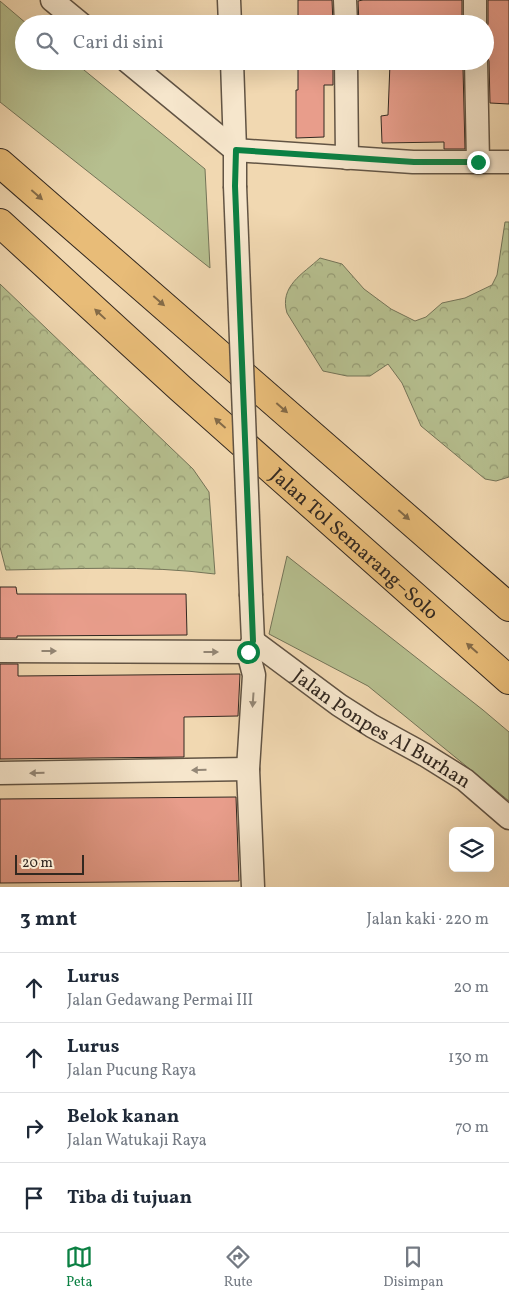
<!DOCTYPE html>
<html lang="id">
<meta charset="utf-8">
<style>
body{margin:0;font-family:Vollkorn,serif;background:#f6f6f7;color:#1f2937}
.controls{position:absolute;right:15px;bottom:15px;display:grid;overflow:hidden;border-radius:8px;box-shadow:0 5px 20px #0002}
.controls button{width:45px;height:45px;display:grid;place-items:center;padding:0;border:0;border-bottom:1px solid #e0e1e3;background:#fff;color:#1f2937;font:25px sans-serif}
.scale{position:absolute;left:15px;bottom:12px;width:69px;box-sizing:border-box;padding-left:5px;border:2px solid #322820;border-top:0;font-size:14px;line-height:18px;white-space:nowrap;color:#322820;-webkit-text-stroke:4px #f6e6cc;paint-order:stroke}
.stop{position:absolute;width:15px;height:15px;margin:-11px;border:4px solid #0b8043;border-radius:50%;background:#fff}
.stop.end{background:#0b8043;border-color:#fff;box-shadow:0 1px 5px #0008}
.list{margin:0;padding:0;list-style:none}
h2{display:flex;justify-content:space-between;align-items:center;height:65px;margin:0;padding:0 20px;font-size:21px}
h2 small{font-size:16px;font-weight:400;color:#747a83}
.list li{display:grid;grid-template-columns:32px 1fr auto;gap:15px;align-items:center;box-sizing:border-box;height:70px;padding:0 20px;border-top:1px solid #e0e1e3}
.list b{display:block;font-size:19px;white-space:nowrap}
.list p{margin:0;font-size:16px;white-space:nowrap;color:#747a83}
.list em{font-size:16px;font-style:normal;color:#747a83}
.icon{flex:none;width:28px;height:28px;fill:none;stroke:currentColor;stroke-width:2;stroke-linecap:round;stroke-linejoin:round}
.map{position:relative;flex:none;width:509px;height:887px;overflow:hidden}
.search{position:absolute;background:#fff;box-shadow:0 5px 20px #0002;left:15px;right:15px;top:15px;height:55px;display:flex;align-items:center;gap:12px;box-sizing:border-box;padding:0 18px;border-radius:28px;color:#747a83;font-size:19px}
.sheet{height:345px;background:#fff}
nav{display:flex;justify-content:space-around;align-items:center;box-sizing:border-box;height:70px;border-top:1px solid #e0e1e3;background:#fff;font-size:14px;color:#747a83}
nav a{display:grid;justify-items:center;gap:2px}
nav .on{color:#0b8043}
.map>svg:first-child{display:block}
.grass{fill:#b6bf8f;stroke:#747458}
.forest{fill:url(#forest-crowns);stroke:#747458}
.building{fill:#e89d8b;stroke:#322820}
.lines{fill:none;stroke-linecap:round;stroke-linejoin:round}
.street-casing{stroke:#625444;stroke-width:25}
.highway-casing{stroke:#322820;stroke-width:30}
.street{stroke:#f6e6cc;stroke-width:22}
.highway{stroke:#e8bc78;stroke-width:28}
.street-bridge-casing{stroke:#625444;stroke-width:25;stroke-linecap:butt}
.street-bridge{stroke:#f6e6cc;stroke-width:22}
.oneway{fill:#846b48}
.oneway2{fill:#948776}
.route{stroke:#0b8043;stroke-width:6}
.labels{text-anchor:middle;stroke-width:4.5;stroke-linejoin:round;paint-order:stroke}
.street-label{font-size:20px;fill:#322820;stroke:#f6e6cc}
</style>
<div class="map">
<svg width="509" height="887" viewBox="0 0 509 887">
<defs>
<pattern id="forest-crowns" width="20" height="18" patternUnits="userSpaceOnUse" patternTransform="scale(1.25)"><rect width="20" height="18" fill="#b6bf8f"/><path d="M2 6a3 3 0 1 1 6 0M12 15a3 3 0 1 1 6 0" fill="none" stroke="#959b74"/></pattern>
</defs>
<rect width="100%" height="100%" fill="#f1d8b1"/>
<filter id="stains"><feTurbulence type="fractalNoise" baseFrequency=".004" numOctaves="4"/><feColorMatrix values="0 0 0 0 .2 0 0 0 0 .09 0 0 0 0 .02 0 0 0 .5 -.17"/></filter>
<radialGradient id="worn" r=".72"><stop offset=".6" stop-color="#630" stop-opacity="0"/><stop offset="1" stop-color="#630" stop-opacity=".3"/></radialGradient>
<!-- grass -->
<path class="grass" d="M0,1L27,24H24V61H73L205,169L210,268L0,102Z
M287,556L483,710L509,732V801L368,686L269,634Z"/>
<!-- forest -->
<path class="forest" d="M505,222H509V477L496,481L485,479L421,426L402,383L388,364L370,376H347L323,371L287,313C279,286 303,274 320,258L342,264L364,289L391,309L415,321L426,317L442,303L465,298L492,285L497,275Z
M0,284L193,469L209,492L215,574C146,565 75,569 6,570L0,547Z"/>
<!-- building -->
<path class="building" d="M298,0H332L333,24H298Z
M363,0H462V24H359L358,1Z
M488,0H509V104L490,103L489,61L485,52V32L488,24Z
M298,61H333V85H324V137L296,138V90H298Z
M422,61H443V68H463L465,149H444V142L382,143L381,116L388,115L390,63L422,64Z
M0,587H16L17,594H186L187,635L17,636V638H0Z
M0,664H18V676L240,674L238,716L184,717V757L0,759Z
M236,797L239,881L0,883V799Z"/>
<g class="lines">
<defs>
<g id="street">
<path d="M52,0L81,24"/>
<path d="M229,0L230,24"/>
<path d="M345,0L346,24"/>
<path d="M475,0V24"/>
<path d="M127,61L235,150"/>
<path d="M232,61L235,150V186"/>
<path d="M346,61L347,158"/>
<path d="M476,61L478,162"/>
<path d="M235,150L413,162H509"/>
<path d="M251,596L253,641L248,652L254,675L248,769L253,887"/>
<path id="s1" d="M253,641L339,705L372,726L425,755L465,780L509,818"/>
<path d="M0,651L248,652"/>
<path d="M0,773L248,769"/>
</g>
<g id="highway">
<path d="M0,163L509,607"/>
<path id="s2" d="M0,223L180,388L509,680"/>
</g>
</defs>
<!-- street casing -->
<use href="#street" class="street-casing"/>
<!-- highway casing -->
<use href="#highway" class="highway-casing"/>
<!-- street -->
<use href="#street" class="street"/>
<!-- highway -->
<use href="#highway" class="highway"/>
<defs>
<path id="street-bridge" d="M235,186L251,596"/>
</defs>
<!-- street-bridge casing -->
<use href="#street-bridge" class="street-bridge-casing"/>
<!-- street-bridge -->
<use href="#street-bridge" class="street-bridge"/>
</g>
<!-- one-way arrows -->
<defs><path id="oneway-solid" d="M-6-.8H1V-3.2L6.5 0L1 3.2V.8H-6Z" transform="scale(1.25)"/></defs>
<g class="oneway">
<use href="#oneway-solid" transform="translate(37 195) rotate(41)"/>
<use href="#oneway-solid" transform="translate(159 301) rotate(41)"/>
<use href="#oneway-solid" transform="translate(100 314) rotate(-137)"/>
<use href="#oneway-solid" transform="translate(282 408) rotate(41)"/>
<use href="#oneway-solid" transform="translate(220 423) rotate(-138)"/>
<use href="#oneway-solid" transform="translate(404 515) rotate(41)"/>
<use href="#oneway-solid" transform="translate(472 648) rotate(-139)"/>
</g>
<g class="oneway2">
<use href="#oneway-solid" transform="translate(49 651)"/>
<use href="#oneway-solid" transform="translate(211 652)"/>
<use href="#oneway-solid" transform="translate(253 700) rotate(94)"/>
<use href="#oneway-solid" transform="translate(199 770) rotate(179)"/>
<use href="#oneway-solid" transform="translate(37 773) rotate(179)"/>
</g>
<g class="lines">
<!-- route -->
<path class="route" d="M248,652L253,641L235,186L236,150L414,162H478"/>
</g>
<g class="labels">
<!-- street labels -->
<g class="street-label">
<text dy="7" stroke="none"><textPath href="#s2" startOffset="478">Jalan Tol Semarang–Solo</textPath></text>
<text dy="7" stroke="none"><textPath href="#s1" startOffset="156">Jalan Ponpes Al Burhan</textPath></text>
</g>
</g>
<rect width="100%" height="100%" filter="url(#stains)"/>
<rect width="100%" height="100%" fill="url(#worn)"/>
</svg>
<div class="controls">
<button><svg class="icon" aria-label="layers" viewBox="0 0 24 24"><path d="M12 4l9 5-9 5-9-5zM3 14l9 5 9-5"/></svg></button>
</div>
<div class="scale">20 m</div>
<div class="stop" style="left:248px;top:652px"></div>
<div class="stop end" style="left:478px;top:162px"></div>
<div class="search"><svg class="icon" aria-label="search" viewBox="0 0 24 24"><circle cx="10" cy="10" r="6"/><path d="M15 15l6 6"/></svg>Cari di sini</div>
</div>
<section class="sheet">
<h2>3 mnt<small>Jalan kaki · 220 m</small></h2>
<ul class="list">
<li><svg class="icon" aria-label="ahead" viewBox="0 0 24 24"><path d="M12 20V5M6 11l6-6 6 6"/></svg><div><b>Lurus</b><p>Jalan Gedawang Permai III</p></div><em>20 m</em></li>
<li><svg class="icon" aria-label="ahead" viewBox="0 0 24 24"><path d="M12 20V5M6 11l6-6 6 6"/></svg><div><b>Lurus</b><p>Jalan Pucung Raya</p></div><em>130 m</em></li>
<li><svg class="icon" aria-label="right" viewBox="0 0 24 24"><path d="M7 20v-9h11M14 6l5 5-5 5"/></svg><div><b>Belok kanan</b><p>Jalan Watukaji Raya</p></div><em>70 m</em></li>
<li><svg class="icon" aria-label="arrive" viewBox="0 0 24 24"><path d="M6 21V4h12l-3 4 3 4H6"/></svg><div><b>Tiba di tujuan</b></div></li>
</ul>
</section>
<nav>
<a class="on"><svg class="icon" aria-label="map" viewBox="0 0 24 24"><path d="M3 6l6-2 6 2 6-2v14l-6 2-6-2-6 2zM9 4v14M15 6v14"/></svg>Peta</a>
<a><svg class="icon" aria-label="directions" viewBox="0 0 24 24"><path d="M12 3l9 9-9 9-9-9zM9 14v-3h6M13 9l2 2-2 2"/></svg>Rute</a>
<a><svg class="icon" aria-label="saved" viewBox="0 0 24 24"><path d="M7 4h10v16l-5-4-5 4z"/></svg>Disimpan</a>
</nav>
